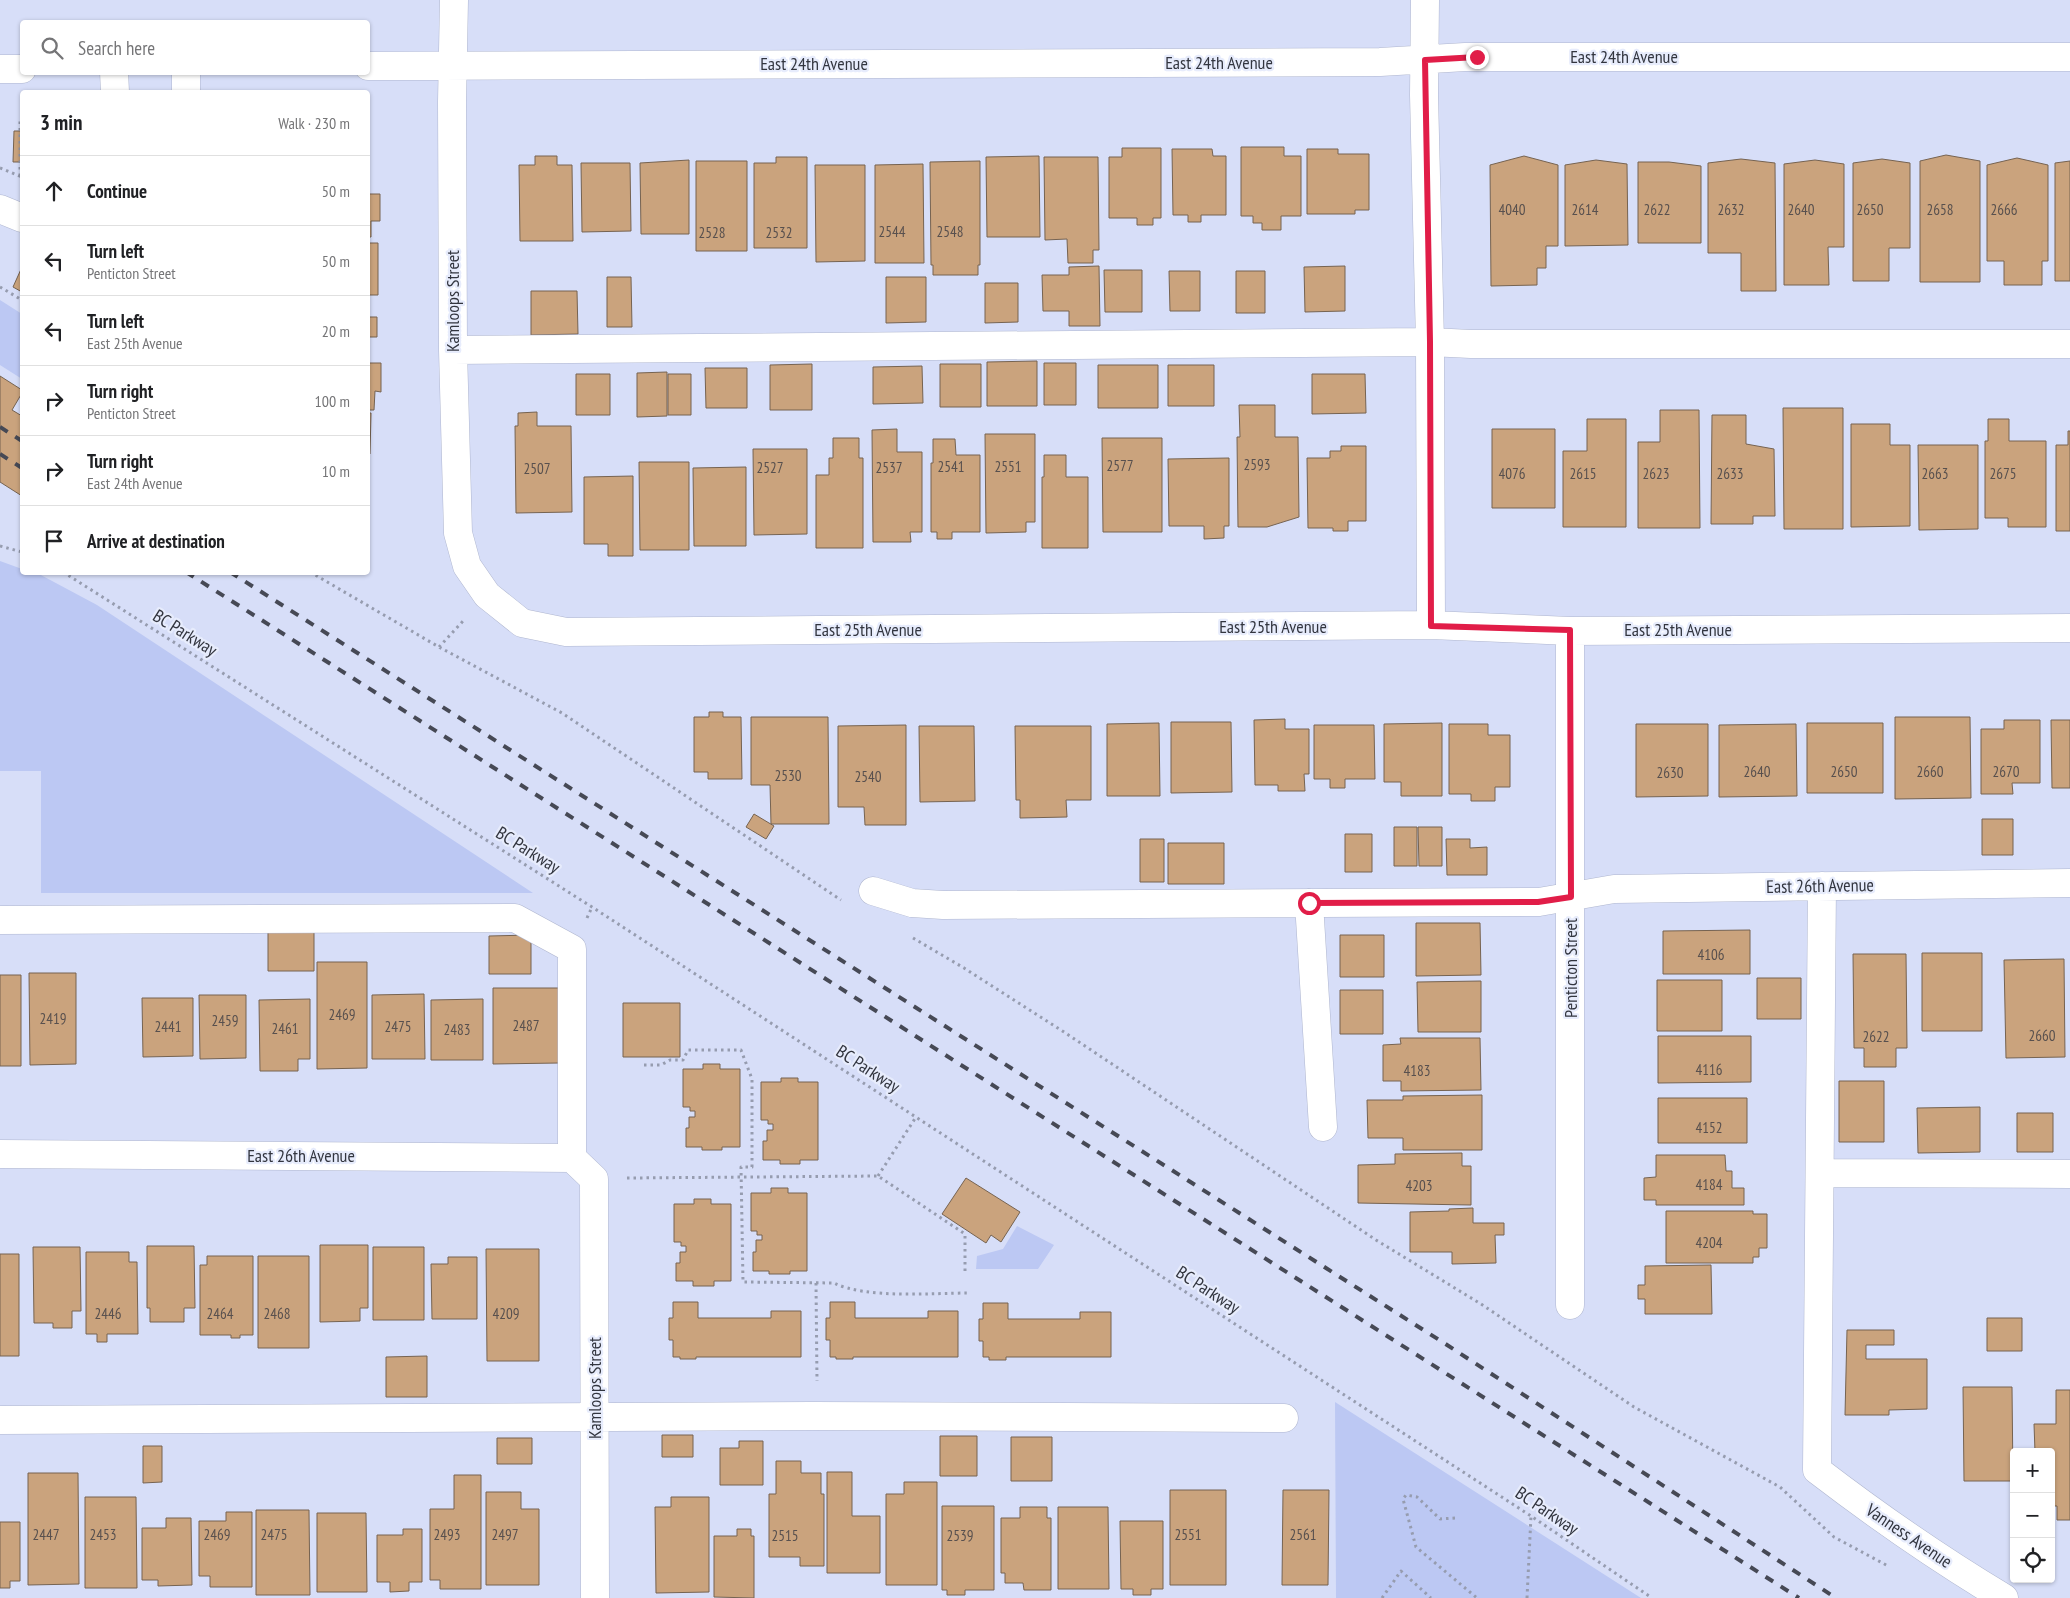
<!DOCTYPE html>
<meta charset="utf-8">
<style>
body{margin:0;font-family:"PT Sans Narrow",sans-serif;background:#f6f6f6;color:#202124}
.controls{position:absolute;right:15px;bottom:15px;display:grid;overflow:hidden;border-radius:5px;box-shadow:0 1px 4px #0004}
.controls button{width:45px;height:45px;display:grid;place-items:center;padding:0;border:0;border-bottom:1px solid #e0e0e0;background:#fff;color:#202124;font:25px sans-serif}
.stop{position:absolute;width:15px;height:15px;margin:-11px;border:4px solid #e11d48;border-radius:50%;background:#fff}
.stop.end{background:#e11d48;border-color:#fff;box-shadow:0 1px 5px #0008}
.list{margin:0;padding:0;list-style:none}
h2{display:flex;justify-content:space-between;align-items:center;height:65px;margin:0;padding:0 20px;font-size:21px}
h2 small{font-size:16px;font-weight:400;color:#757577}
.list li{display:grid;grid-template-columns:32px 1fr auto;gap:15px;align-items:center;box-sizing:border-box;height:70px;padding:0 20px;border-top:1px solid #e0e0e0}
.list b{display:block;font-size:19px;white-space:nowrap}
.list p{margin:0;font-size:16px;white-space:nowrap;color:#757577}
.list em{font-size:16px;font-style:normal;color:#757577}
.icon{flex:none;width:28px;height:28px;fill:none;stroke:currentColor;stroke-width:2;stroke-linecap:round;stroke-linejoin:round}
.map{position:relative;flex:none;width:2070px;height:1598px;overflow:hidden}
.search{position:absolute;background:#fff;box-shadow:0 1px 4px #0004;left:20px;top:20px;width:350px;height:55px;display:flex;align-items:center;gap:12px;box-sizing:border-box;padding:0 18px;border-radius:5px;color:#757577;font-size:19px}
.panel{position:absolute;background:#fff;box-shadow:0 1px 4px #0004;left:20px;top:90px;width:350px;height:485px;border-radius:5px}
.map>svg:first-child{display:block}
.green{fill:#bcc8f3}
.building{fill:#caa37d;stroke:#766351}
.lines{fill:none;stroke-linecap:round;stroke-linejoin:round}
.minor-casing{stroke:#afb6cf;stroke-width:29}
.path{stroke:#969caf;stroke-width:3;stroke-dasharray:2.5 4;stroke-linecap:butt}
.minor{stroke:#fff;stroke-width:28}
.rail{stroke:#464955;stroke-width:4;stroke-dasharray:9 9;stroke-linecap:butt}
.route{stroke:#e11d48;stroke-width:6}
.labels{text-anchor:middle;stroke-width:4.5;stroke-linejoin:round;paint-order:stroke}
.number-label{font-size:15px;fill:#58504e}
.street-label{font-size:18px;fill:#32353f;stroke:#e7ecfc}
</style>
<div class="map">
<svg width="2070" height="1598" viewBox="0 0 2070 1598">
<rect width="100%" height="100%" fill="#d7def8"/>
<!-- green -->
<path class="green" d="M0,300L22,314V379L0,365Z
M0,561L22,569V572L39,574L97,605L533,893H41V771H0Z
M1017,1226L1054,1245L1038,1269H976L977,1256L1003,1249Z
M1335,1402L1641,1598H1336Z"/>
<!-- building -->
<path class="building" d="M14,131H22V162H13Z
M1241,147H1284V156H1301V216H1281V230H1262V223H1253V216H1241Z
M1122,148H1161V218H1153V225H1137V218H1109V157H1122Z
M1172,149H1212L1213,156H1226V215H1201V222H1188V215H1173Z
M1307,149H1338V154H1369V210H1355V214H1307Z
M1946,155L1980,161V282H1920V161Z
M535,156H557V165H572L573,241H520L519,165H535Z
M1039,156L1040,237H987L986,157Z
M1524,156L1558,165V246H1546V268H1537V285L1491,286L1490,165Z
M776,157H807V248H754V163H776Z
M1044,157H1098L1099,250H1093V263H1068L1067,239L1045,240Z
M2017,158L2048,165V261H2042V285H2004V261H1987V165Z
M1741,159L1775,163L1776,291H1741V253H1708V163Z
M1882,159L1910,163V248H1889V281H1853V163Z
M689,160V234H641L640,163Z
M1596,160L1627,164L1628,245L1565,246V165Z
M1815,160L1844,164V247H1828L1829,285H1784V164Z
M696,161H747V251H696Z
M980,161V265H978V275H933V265H931L930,162Z
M2070,161V281H2055V163Z
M1638,162H1669L1701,166V243H1638Z
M581,163H630L631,231L582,232Z
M923,164L924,263H875V165Z
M815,165H865V261L816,262Z
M368,194H380V221H371V237H368Z
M368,243H378V295H368Z
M1099,266L1100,326H1069V311H1043L1042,275H1069V267Z
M1345,266V311L1305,312L1304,267Z
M22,267V292L13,287Z
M1104,270H1142V312H1105Z
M1169,271H1200V311H1170Z
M1236,271H1265V313H1236Z
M607,277H631L632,327H607Z
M886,277H926V322L886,323Z
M985,283H1018V322L985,323Z
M531,291H577L578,334L531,335Z
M368,317H377V337H368Z
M1037,361V406H987V362Z
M368,363H381V392L375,391L374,410H368Z
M1044,363H1076V405H1044Z
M812,364V410H770V365Z
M940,364H981V407H940Z
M1098,365H1158V408H1098Z
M1168,365H1214V406H1168Z
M922,366L923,403L873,404V367Z
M705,368H747V408H706Z
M667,372V416L637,417V373Z
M576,374H610V415H576Z
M668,374H691V415H668Z
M1312,374H1365L1366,413L1312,414Z
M0,376L22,390V393L12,410L22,416V496L0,482Z
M1239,405H1275V437H1298L1299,517L1267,527H1238L1237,437H1240Z
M1783,408H1843V529H1784Z
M1660,410H1699L1700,528H1638V442H1660Z
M537,412V426H571L572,512L516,513L515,426H518V413Z
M368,413H371L370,454H368Z
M1712,415H1746V444L1774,449L1775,516H1753V524H1711Z
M1587,419H1626V527H1563V451H1587Z
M1988,419H2009V441H2046V527H2008V518H1985V441H1988Z
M1851,424H1890V445H1910V526L1851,527Z
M897,429V452H922V532H910L911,542H873L872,430Z
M1492,429H1555V508H1492Z
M2068,431H2070V531H2056V445H2068Z
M985,434H1035V522H1026V532L986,533Z
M833,438H859V458H863V548H816V475H829V458H833Z
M1102,438H1162V532H1103Z
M933,439H955L956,455H980V532H952V539H937V532H931V463H933Z
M1918,445H1978V529L1919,530Z
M1341,446H1366V521H1348V531H1333V528H1308L1307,458H1330V451H1341Z
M753,449H807V534L754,535Z
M1044,455H1066V477H1088V548H1042V477H1044Z
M1229,458V526H1224V538L1204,539V526H1169L1168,459Z
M639,462H689V550H640Z
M746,467V546H694L693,468Z
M633,476V556H608V544H584V477Z
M709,712H723V717H741L742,779H708V772H694V717H709Z
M751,717H828L829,824H771L770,785H751Z
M1895,717H1970L1971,798L1895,799Z
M1285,719V729H1309V774H1304L1305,791H1278V785H1255L1254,720Z
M2004,720H2040V783H2012L2013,794H1981V729H2004Z
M2051,720H2070V788H2052Z
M1171,722H1231L1232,792L1171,793Z
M1159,723L1160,796H1107V724Z
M1442,723V796H1401V782H1384V724Z
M1807,723H1883V793H1807Z
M1449,724H1488V735H1510V787H1495V801H1471V794H1449Z
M1636,724H1708V796L1636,797Z
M1796,724L1797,796L1719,797V725Z
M906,725V825H865L864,807H838V726Z
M1314,725H1374L1375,779H1345V788H1330V779H1314Z
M919,726H974L975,801L920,802Z
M1015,726H1091V800H1066L1067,817L1020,818V800H1016Z
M754,814L774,826L766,839L746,827Z
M1982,819H2013V855H1982Z
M1394,827H1417V866H1394Z
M1418,827H1442V866H1419Z
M1345,834H1372V872H1345Z
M1140,839H1164V882H1140Z
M1446,839H1470V848L1487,847V875H1447Z
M1168,843H1224V884H1168Z
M1416,923H1480L1481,975L1416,976Z
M268,926H314V971H268Z
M1750,930V974H1663V931Z
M531,935V974H489V936Z
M1340,935H1384V977H1340Z
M1922,953H1982V1031H1922Z
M1853,954H1906L1907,1048H1896V1067H1864V1048H1854Z
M2064,959L2065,1057L2006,1058L2004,960Z
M317,962H367V1068L317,1069Z
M29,973H76V1064L30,1065Z
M0,975H21V1066H0Z
M1757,978H1801V1019H1757Z
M1657,980H1722V1031H1657Z
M1481,981V1032H1418L1417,982Z
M493,988H559V1063L493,1064Z
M1340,990H1383V1034H1340Z
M424,994L425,1059H372V995Z
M199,995H246V1058L200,1059Z
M142,998H193V1056L143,1057Z
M310,999V1059H298V1071H260L259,1000Z
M483,999V1060H431V1000Z
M623,1003H680V1057H623Z
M1658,1036H1751V1082L1658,1083Z
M1400,1038H1480L1481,1090L1401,1091V1081H1383V1045L1401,1044Z
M703,1064H720V1069H740V1147H722V1150H702V1147H686V1128H689V1117H695V1111H690V1107H683V1069H703Z
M781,1078H798V1082H818V1160H800V1164H780V1160H763V1141H767V1130H773V1124H768V1120H761V1082H781Z
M1839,1081H1884V1142H1839Z
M1482,1095V1150H1403V1138H1368L1367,1100H1403V1096Z
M1658,1098H1747V1143H1658Z
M1980,1107V1152L1918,1153L1917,1108Z
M2017,1113H2053V1152H2017Z
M1462,1153V1166H1471V1205L1358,1203V1165L1395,1164V1154Z
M1656,1155H1725L1726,1171H1732V1188H1744V1205H1656V1200H1644V1178L1656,1177Z
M966,1178L1020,1212L1001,1242L991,1235L986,1243L942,1214Z
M771,1188H788V1193H807V1271H790V1274H769V1271H753V1252H756V1240H762V1235H757V1231H751V1193H771Z
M694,1199H711V1204H731V1281H714V1286H693V1281H676V1263H680V1252H686V1246H681V1242H674V1204H694Z
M1473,1208V1223H1504V1235H1495L1496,1263L1452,1264V1252H1410V1212L1449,1211V1209Z
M1666,1211H1753V1214H1767V1248H1759V1257H1753V1263H1666Z
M320,1245H368V1308H360V1321L320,1322Z
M147,1246H194L195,1308H184V1322H150V1308H147Z
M33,1247H80L81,1311H72V1328H53V1323H34Z
M373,1247H424V1320H373Z
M486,1249H539V1361H487Z
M86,1252H129V1262H137L138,1334H107V1342H97V1334H86Z
M0,1254H19V1356H0Z
M207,1256H253V1335H240V1338H231V1335H200V1265H207Z
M258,1256H309V1348H258Z
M448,1257H477V1319H432L431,1264H448Z
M1711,1265L1712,1314H1645V1299H1638V1285H1645V1266Z
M673,1302H698V1318H771V1311H801V1357H696V1359H680V1357H673V1340H669V1318H673Z
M830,1302H855V1318H928V1311H958V1357H853V1359H836V1357H830V1340H826V1318H830Z
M983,1303H1008V1319H1080V1312H1111V1357H1006V1360H989V1357H983V1341H979V1319H983Z
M1987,1318H2022V1351H1987Z
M1847,1330H1894V1345H1866V1359H1927V1409L1889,1410V1415H1845Z
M427,1356V1397H386V1357Z
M1963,1387H2012L2013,1481H1964Z
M2056,1390H2070V1520H2057V1506H2051V1452H2035L2034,1424H2056Z
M662,1435H693V1457H662Z
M940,1436H977V1476H940Z
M1011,1437H1052V1481H1011Z
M497,1438H532V1464H497Z
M739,1441H763V1485H720V1448H739Z
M143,1446H162V1482L143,1483Z
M776,1461H801V1473H821V1494H824V1566H800V1557H769V1494H776Z
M827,1472H852V1516H880V1573H827Z
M28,1473H78L79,1584L28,1585Z
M454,1475H481V1589H440V1580H430V1509H454Z
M904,1482H937V1585H886V1494H904Z
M1170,1490H1226V1585H1170Z
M1283,1490H1329L1328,1585H1282Z
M486,1492H521V1509H539V1585H486Z
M85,1497H136L137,1588H85Z
M671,1497H709V1592L656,1593L655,1507H671Z
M942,1506H994V1590H965V1595H947V1590H942Z
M1020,1507H1047V1518H1051V1590H1024L1023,1583H1005V1573H1001V1518H1020Z
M1058,1507H1108L1109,1589H1058Z
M256,1510H309L310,1595H256Z
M226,1512H252V1587H210V1576H199V1521H226Z
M317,1513H366L367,1592H317Z
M166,1518H191L192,1585L158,1586V1580H142V1528H166Z
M1120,1521H1163V1589H1151V1595H1133V1589H1121Z
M0,1522H20V1581H10V1588H0Z
M403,1529H422V1582H409V1591L390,1592V1582H377V1535H403Z
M737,1529H751V1536H754V1598L714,1597V1536H737Z"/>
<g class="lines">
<defs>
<path id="minor" d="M454,0L452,102L453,350L458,533L467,566L487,595L522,623L566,632L1431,625L1570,631L2070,628
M1425,0L1424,95L1430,342L1431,625
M368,66L1380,62L1465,57H2070
M0,69H22
M114,72L115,92
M186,72V92
M0,209L22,218
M453,350L1430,342L1471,344H2070
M1570,631V1305
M1822,886L1817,1470C1877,1516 1939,1559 2004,1598
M873,891L912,903L943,905L1539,902L1614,889L2070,883
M1309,903L1323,1127
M0,920L515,918L572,949V1158
M0,1154L572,1158L594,1179L595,1598
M1821,1173L2070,1174
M0,1420L812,1416L1284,1418"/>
</defs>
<!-- minor casing -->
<use href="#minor" class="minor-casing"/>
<!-- path -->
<path class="path" d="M0,168L22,177
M20,176V121
M0,287L22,300
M0,546L22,552
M63,572L592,907L1531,1516L1652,1598
M310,572L439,647L562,713L841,900
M439,647L464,620
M587,918L592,907
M913,938L964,968L1067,1034L1376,1240L1481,1304L1634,1407L1780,1487L1834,1537L1888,1566
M644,1065H661L670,1060H683L688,1050H741L752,1079V1167H741L743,1282L834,1283C866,1299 932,1293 969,1293
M878,1176L916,1117
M627,1178L878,1176L965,1234V1274
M816,1283L817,1381
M1455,1518L1440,1519L1417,1497L1406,1495L1403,1499L1416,1547L1477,1598
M1382,1598L1401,1571L1431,1598
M1527,1598L1531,1516"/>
<!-- minor -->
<use href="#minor" class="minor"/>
<!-- rail -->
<path class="rail" d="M0,427L22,441
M0,454L22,468
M186,572L1799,1598
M230,572L1444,1343L1836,1598"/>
</g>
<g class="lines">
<!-- route -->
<path class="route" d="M1309,903L1538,902L1571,897L1570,630L1431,626L1430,342L1425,60L1477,57"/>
</g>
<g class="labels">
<!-- number labels -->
<g class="number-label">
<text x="1512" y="215">4040</text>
<text x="1585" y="215">2614</text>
<text x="1657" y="215">2622</text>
<text x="1731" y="215">2632</text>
<text x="1801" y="215">2640</text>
<text x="1870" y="215">2650</text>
<text x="1940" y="215">2658</text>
<text x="2004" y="215">2666</text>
<text x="892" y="237">2544</text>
<text x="950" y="237">2548</text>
<text x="712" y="238">2528</text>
<text x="779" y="238">2532</text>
<text x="1257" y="470">2593</text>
<text x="1120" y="471">2577</text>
<text x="951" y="472">2541</text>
<text x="1008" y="472">2551</text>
<text x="770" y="473">2527</text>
<text x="889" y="473">2537</text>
<text x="537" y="474">2507</text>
<text x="1512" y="479">4076</text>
<text x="1583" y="479">2615</text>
<text x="1656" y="479">2623</text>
<text x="1730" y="479">2633</text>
<text x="1935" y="479">2663</text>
<text x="2003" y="479">2675</text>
<text x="1757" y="777">2640</text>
<text x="1844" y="777">2650</text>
<text x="1930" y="777">2660</text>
<text x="2006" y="777">2670</text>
<text x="1670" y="778">2630</text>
<text x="788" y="781">2530</text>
<text x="868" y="782">2540</text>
<text x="1711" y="960">4106</text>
<text x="342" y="1020">2469</text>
<text x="53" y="1024">2419</text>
<text x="225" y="1026">2459</text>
<text x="526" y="1031">2487</text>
<text x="168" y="1032">2441</text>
<text x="398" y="1032">2475</text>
<text x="285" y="1034">2461</text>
<text x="457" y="1035">2483</text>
<text x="2042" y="1041">2660</text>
<text x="1876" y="1042">2622</text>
<text x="1709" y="1075">4116</text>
<text x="1417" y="1076">4183</text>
<text x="1709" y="1133">4152</text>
<text x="1709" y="1190">4184</text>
<text x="1419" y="1191">4203</text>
<text x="1709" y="1248">4204</text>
<text x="108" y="1319">2446</text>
<text x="220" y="1319">2464</text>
<text x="277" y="1319">2468</text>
<text x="506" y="1319">4209</text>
<text x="46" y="1540">2447</text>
<text x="103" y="1540">2453</text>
<text x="217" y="1540">2469</text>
<text x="274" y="1540">2475</text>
<text x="447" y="1540">2493</text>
<text x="505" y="1540">2497</text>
<text x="1188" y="1540">2551</text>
<text x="1303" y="1540">2561</text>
<text x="785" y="1541">2515</text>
<text x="960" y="1541">2539</text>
</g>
<!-- street labels -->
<g class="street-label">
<text x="1624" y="63">East 24th Avenue</text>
<text x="1219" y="69">East 24th Avenue</text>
<text x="814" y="70">East 24th Avenue</text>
<text transform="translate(453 301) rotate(-90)" y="6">Kamloops Street</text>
<text x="1273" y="633">East 25th Avenue</text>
<text x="868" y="636">East 25th Avenue</text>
<text x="1678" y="636">East 25th Avenue</text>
<text transform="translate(185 633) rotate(32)" y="6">BC Parkway</text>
<text transform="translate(528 850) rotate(32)" y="6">BC Parkway</text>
<text transform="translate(1820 886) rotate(-1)" y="6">East 26th Avenue</text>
<text transform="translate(1571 968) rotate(-90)" y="6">Penticton Street</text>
<text transform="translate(868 1069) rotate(33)" y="6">BC Parkway</text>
<text x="301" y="1162">East 26th Avenue</text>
<text transform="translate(1208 1290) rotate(33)" y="6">BC Parkway</text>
<text transform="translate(595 1388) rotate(-90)" y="6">Kamloops Street</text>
<text transform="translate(1547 1511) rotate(34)" y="6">BC Parkway</text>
<text transform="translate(1909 1536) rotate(34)" y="6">Vanness Avenue</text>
</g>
</g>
</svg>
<div class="controls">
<button>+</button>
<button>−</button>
<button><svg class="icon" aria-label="locate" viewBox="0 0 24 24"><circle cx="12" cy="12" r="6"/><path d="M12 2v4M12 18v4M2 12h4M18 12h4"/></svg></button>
</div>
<div class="stop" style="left:1309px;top:903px"></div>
<div class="stop end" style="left:1477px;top:57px"></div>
<div class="search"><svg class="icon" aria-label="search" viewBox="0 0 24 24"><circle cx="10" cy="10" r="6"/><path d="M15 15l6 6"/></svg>Search here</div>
<section class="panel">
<h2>3 min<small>Walk · 230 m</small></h2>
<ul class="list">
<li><svg class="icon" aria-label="ahead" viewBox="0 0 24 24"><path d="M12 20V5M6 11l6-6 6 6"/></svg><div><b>Continue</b></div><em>50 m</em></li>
<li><svg class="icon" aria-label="left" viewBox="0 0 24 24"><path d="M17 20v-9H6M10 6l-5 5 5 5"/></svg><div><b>Turn left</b><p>Penticton Street</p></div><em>50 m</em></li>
<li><svg class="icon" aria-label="left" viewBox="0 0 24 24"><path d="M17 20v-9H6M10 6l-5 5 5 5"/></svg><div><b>Turn left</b><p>East 25th Avenue</p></div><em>20 m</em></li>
<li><svg class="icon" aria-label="right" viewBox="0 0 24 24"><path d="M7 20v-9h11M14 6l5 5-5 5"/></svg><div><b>Turn right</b><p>Penticton Street</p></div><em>100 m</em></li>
<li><svg class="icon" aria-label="right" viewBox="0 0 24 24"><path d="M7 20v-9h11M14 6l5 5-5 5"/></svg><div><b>Turn right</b><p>East 24th Avenue</p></div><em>10 m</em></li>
<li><svg class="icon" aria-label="arrive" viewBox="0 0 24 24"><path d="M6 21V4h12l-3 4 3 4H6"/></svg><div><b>Arrive at destination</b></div></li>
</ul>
</section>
</div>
